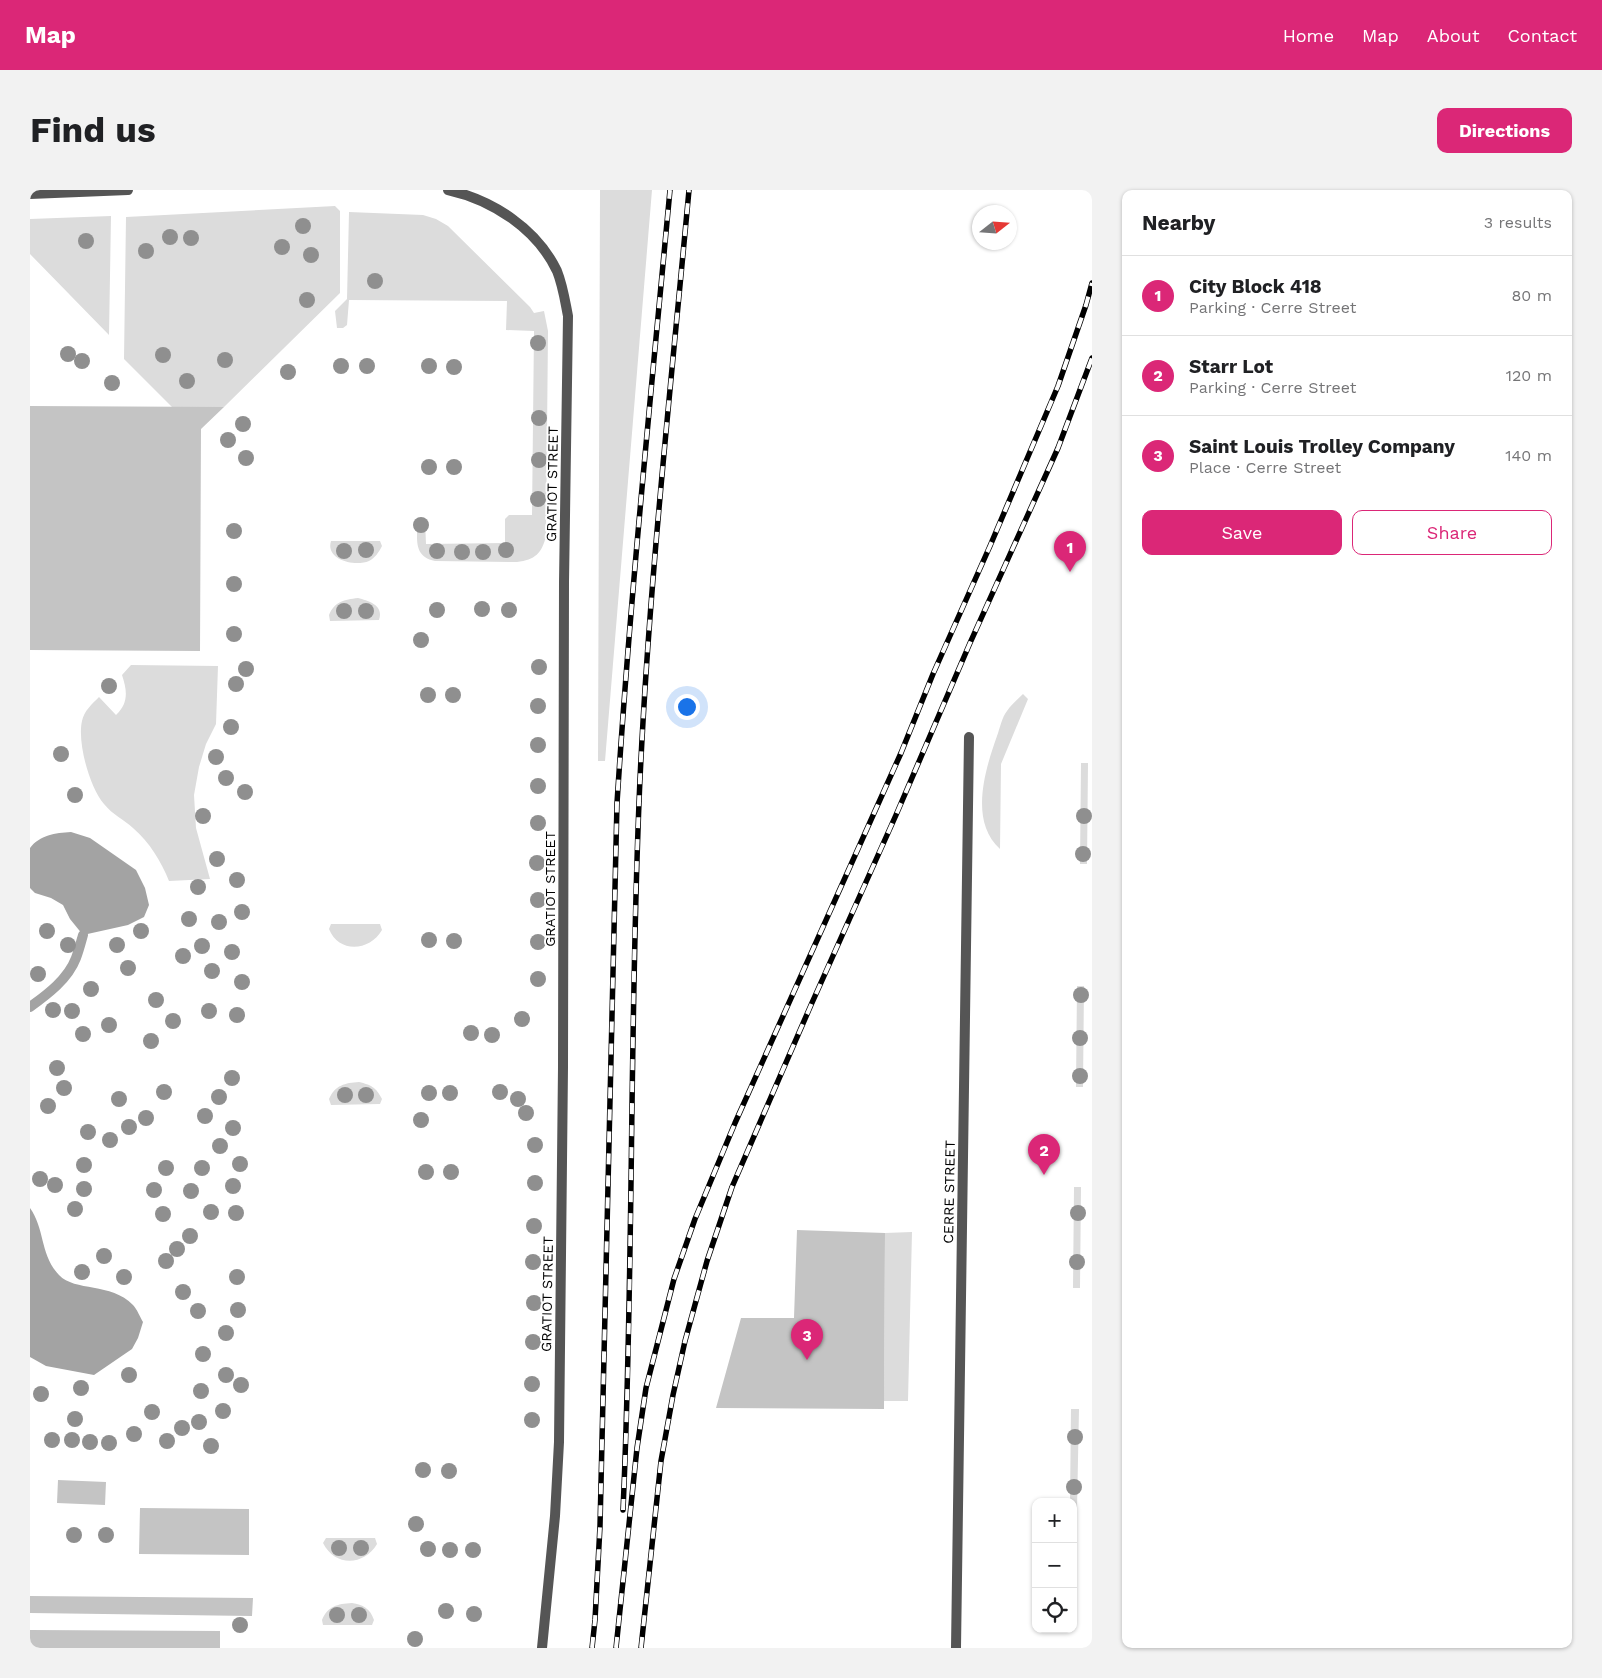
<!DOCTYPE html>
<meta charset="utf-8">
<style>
body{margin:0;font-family:"Work Sans",sans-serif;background:#f2f2f2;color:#202124}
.controls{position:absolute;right:15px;bottom:15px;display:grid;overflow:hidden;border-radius:10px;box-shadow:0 1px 4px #0004}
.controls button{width:45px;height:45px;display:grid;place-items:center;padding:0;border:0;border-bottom:1px solid #e0e0e0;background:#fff;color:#202124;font:25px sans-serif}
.compass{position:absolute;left:942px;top:15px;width:45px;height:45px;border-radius:50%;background:#fff;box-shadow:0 1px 4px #0004;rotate:73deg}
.you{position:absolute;left:656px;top:516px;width:18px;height:18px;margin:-12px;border:4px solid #fff;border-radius:50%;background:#1a73e8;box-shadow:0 0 0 8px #1a73e833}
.badge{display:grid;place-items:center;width:32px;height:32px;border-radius:50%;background:#db2777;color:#fff;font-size:16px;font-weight:700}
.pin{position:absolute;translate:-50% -41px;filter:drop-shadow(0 1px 2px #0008)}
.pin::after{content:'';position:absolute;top:26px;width:18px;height:15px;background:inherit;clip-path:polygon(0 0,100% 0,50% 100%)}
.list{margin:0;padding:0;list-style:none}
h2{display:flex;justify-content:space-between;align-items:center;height:65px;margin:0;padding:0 20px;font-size:21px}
h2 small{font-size:16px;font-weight:400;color:#757577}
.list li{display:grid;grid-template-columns:32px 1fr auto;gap:15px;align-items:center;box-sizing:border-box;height:80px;padding:0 20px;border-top:1px solid #e0e0e0}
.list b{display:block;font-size:19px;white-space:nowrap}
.list p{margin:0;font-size:16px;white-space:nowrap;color:#757577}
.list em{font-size:16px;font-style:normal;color:#757577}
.actions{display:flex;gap:10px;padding:15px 20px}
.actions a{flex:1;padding:11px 0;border:1px solid #db2777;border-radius:10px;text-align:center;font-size:18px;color:#db2777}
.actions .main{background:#db2777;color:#fff}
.icon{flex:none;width:28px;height:28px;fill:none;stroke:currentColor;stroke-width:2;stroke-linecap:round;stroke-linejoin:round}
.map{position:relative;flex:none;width:1062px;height:1458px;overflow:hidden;border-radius:10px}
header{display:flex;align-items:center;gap:30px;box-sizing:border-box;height:70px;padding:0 25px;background:#db2777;color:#fff}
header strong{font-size:24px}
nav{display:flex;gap:28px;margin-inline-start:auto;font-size:18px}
.intro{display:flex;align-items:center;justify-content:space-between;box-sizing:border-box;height:120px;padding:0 30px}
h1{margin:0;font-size:35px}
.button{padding:12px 22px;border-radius:10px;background:#db2777;color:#fff;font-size:18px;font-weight:700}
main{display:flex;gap:30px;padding:0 30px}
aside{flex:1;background:#fff;border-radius:10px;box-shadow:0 1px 4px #0004}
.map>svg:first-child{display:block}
.green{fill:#dcdcdc}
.water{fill:#a3a3a3}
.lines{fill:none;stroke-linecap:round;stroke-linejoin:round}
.stream{stroke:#a3a3a3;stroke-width:10}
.building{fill:#c4c4c4}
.lane{stroke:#555;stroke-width:10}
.street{stroke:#555;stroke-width:10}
.rail-casing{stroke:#000;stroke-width:5.5}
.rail{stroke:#fff;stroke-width:4;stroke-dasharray:11;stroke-linecap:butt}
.tree{fill:#8f8f8f}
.labels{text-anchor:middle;stroke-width:4;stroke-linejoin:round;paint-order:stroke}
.street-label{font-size:14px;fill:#000;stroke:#fff}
</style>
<header>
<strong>Map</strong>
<nav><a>Home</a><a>Map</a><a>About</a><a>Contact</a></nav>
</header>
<div class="intro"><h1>Find us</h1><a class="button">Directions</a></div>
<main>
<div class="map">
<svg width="1062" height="1458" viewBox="0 0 1062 1458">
<rect width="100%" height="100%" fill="#fff"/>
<!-- green -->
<path class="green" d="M570,0H622L575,571H568Z
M305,16L310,21V103L194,217H142L94,169L96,27Z
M319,22L393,25L406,29L418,36L500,117L504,123L514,121L518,141L516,346C512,363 505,370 487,372L405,371C382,366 388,348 387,329L389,328L395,330L396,354L475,353V329L479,325H502L504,141L476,140L477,111L319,110L317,135L313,138H307L305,121L317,109Z
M81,26L79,145L0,64V29Z
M301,351H350L352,356C349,362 345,368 339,371C325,377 295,370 301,351Z
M328,408C340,411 354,416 349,430L300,431L299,425C305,411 314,410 328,408Z
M101,475L188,476L186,534L176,554L169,577L164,605L166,638L180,689L139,691C131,671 120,653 103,638C93,629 83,625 74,614C60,598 47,553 52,531C54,521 62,514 69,507L86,525C99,513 97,500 92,485Z
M993,504L998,509L971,574L970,659C939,631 955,580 967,546C970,538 972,527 977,521C981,515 988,509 993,504Z
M1051,573H1058L1057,674H1050Z
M301,734H350L352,740C340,761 309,764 299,739Z
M1047,796H1054L1053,897H1046Z
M329,892C341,895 346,897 352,909L350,914L301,915L299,909C305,895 315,893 329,892Z
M1044,997H1051L1050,1098H1043Z
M882,1042L878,1211H854L855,1043Z
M1041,1219H1049L1047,1320H1043V1312H1040Z
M296,1348H345L347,1354C334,1376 305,1377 293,1353Z
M322,1413C333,1415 340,1418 344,1430L342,1435H293L292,1430C298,1416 307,1414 322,1413Z"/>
<!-- water -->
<path class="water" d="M41,642L60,648L106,680L115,698L119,715L114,727L98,735L53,745L40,729L33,715L21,708L5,703L0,698V658C10,645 25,643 41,642Z
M0,1018C15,1039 10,1065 29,1085C45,1102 81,1092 103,1115C107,1119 110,1127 113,1132L108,1148L102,1159L64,1185L16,1176L0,1167Z"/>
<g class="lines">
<!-- stream -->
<path class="stream" d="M0,817C18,804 38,789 46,768C49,760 51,752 53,745"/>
</g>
<!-- building -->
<path class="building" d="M0,216L194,217L171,239L170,461L0,460Z
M767,1040L855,1043L854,1219L686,1218L711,1128H764Z
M28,1290L76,1292L75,1315L27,1313Z
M110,1318L219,1319V1365L109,1364Z
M0,1406L223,1408L222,1426L0,1423Z
M0,1440L190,1441V1458H0Z"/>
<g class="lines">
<!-- lane -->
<path class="lane" d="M418,0C463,10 507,39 527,81C533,96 535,111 538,126L534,392L533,877L529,1252L525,1326L512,1458
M0,4L98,0"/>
<!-- street -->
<path class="street" d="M926,1458L939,547"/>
<defs>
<path id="rail" d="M593,1320C604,1077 599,833 610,589C619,393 641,196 659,0
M562,1458L565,1430L570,1336L587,613C600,408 621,204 640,0
M586,1458L607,1258L616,1198L644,1089L665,1029L705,933L871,563L903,484L960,356L1028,196L1056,115L1062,93
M611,1458L631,1271L643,1205L655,1151L677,1071L702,997L781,815L866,625L940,453L1028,258L1062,168"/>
</defs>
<!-- rail casing -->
<use href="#rail" class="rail-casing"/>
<!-- rail -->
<use href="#rail" class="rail"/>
</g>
<!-- trees -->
<g class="tree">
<circle cx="273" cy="36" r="8"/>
<circle cx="140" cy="47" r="8"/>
<circle cx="161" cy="48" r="8"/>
<circle cx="56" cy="51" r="8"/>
<circle cx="252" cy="57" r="8"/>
<circle cx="116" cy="61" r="8"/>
<circle cx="281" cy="65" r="8"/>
<circle cx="345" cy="91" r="8"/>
<circle cx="277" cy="110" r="8"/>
<circle cx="508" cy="153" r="8"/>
<circle cx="38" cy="164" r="8"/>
<circle cx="133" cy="165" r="8"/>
<circle cx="195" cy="170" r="8"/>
<circle cx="52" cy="171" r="8"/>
<circle cx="311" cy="176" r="8"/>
<circle cx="337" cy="176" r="8"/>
<circle cx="399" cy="176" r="8"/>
<circle cx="424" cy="177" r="8"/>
<circle cx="258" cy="182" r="8"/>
<circle cx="157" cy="191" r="8"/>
<circle cx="82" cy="193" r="8"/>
<circle cx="509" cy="228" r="8"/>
<circle cx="213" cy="234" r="8"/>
<circle cx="198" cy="250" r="8"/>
<circle cx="216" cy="268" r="8"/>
<circle cx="509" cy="270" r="8"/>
<circle cx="399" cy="277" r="8"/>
<circle cx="424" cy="277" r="8"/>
<circle cx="508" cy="309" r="8"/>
<circle cx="391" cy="335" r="8"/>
<circle cx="204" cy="341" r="8"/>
<circle cx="336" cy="360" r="8"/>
<circle cx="476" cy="360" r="8"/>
<circle cx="314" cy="361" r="8"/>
<circle cx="407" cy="361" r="8"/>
<circle cx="432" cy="362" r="8"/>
<circle cx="453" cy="362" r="8"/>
<circle cx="204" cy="394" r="8"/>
<circle cx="452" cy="419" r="8"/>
<circle cx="407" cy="420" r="8"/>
<circle cx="479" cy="420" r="8"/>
<circle cx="314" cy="421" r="8"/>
<circle cx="336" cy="421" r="8"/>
<circle cx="204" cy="444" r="8"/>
<circle cx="391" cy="450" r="8"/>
<circle cx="509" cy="477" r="8"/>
<circle cx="216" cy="479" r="8"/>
<circle cx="206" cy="494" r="8"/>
<circle cx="79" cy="496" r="8"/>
<circle cx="398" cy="505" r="8"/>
<circle cx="423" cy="505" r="8"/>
<circle cx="508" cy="516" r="8"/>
<circle cx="201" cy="537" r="8"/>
<circle cx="508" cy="555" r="8"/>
<circle cx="31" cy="564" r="8"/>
<circle cx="186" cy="567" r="8"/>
<circle cx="196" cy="588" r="8"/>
<circle cx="508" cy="596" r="8"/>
<circle cx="215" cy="602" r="8"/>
<circle cx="45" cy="605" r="8"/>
<circle cx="173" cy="626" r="8"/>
<circle cx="1054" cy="626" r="8"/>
<circle cx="508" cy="633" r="8"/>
<circle cx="1053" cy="664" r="8"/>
<circle cx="187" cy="669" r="8"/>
<circle cx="507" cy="673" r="8"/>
<circle cx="207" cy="690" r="8"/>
<circle cx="168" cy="697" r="8"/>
<circle cx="508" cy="710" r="8"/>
<circle cx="212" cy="722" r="8"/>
<circle cx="159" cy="729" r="8"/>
<circle cx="189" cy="732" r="8"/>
<circle cx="17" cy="741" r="8"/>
<circle cx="111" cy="741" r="8"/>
<circle cx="399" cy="750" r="8"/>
<circle cx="424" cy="751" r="8"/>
<circle cx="508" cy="752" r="8"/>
<circle cx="38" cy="755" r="8"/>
<circle cx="87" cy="755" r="8"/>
<circle cx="172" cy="756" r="8"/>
<circle cx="202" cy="762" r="8"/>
<circle cx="153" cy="766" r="8"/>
<circle cx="98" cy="778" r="8"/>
<circle cx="182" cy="781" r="8"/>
<circle cx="8" cy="784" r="8"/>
<circle cx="508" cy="789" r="8"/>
<circle cx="212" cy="792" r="8"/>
<circle cx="61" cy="799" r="8"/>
<circle cx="1051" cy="805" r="8"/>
<circle cx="126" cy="810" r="8"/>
<circle cx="23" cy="820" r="8"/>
<circle cx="42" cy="821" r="8"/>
<circle cx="179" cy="821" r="8"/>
<circle cx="207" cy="825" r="8"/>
<circle cx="492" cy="829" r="8"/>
<circle cx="143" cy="831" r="8"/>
<circle cx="79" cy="835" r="8"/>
<circle cx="441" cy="843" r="8"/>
<circle cx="53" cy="844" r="8"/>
<circle cx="462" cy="845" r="8"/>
<circle cx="1050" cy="848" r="8"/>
<circle cx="121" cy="851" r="8"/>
<circle cx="27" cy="878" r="8"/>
<circle cx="1050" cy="886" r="8"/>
<circle cx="202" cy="888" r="8"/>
<circle cx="34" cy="898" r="8"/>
<circle cx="134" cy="902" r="8"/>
<circle cx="470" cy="902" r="8"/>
<circle cx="399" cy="903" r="8"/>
<circle cx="420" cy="903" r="8"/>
<circle cx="315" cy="905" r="8"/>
<circle cx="336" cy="905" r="8"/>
<circle cx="189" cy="907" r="8"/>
<circle cx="89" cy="909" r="8"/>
<circle cx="488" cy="909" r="8"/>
<circle cx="18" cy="916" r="8"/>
<circle cx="496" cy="923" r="8"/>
<circle cx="175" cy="926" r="8"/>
<circle cx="116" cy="928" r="8"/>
<circle cx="391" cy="930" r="8"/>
<circle cx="99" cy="937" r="8"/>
<circle cx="203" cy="938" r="8"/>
<circle cx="58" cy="942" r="8"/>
<circle cx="80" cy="950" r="8"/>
<circle cx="505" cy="955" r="8"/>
<circle cx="190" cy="956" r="8"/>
<circle cx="210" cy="974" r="8"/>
<circle cx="54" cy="975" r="8"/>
<circle cx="136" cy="978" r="8"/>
<circle cx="172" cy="978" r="8"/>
<circle cx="396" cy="982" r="8"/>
<circle cx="421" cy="982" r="8"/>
<circle cx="10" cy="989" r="8"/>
<circle cx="505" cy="993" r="8"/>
<circle cx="25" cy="995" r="8"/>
<circle cx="203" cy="996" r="8"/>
<circle cx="54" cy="999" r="8"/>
<circle cx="124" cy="1000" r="8"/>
<circle cx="161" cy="1001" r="8"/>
<circle cx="45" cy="1019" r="8"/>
<circle cx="181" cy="1022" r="8"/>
<circle cx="206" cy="1023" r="8"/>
<circle cx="1048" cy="1023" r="8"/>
<circle cx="133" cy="1024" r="8"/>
<circle cx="504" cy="1036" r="8"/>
<circle cx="160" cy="1046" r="8"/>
<circle cx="147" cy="1059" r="8"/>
<circle cx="74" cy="1066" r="8"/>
<circle cx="136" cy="1071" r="8"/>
<circle cx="503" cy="1072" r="8"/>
<circle cx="1047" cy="1072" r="8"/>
<circle cx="52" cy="1082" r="8"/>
<circle cx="94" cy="1087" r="8"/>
<circle cx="207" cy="1087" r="8"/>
<circle cx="153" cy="1102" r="8"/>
<circle cx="504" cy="1113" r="8"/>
<circle cx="208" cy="1120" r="8"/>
<circle cx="168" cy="1121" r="8"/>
<circle cx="196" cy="1143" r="8"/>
<circle cx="503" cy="1152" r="8"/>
<circle cx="173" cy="1164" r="8"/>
<circle cx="99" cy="1185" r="8"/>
<circle cx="196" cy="1185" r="8"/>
<circle cx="502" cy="1194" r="8"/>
<circle cx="211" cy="1195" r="8"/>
<circle cx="51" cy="1198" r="8"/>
<circle cx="171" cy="1201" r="8"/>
<circle cx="11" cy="1204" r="8"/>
<circle cx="193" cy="1221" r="8"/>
<circle cx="122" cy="1222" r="8"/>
<circle cx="45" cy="1229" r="8"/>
<circle cx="502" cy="1230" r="8"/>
<circle cx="169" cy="1232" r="8"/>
<circle cx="152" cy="1238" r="8"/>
<circle cx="104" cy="1244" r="8"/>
<circle cx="1045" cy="1247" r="8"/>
<circle cx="22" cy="1250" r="8"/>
<circle cx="42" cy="1250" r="8"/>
<circle cx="137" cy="1251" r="8"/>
<circle cx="60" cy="1252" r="8"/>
<circle cx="79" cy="1253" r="8"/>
<circle cx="181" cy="1256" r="8"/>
<circle cx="393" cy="1280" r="8"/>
<circle cx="419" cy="1281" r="8"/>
<circle cx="1044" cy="1297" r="8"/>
<circle cx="386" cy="1334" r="8"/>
<circle cx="44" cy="1345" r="8"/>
<circle cx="76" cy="1345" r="8"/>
<circle cx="309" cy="1358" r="8"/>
<circle cx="331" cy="1358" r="8"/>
<circle cx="398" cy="1359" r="8"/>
<circle cx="420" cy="1360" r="8"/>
<circle cx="443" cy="1360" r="8"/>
<circle cx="416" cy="1421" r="8"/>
<circle cx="444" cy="1424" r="8"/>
<circle cx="307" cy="1425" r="8"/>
<circle cx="329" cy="1425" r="8"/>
<circle cx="210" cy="1435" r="8"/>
<circle cx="385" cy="1449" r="8"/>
</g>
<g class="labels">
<!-- street labels -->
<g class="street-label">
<text transform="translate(522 294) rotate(-89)" y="5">GRATIOT STREET</text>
<text transform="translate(520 699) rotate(-90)" y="5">GRATIOT STREET</text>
<text transform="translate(919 1002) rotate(-89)" y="5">CERRE STREET</text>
<text transform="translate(517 1104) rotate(-89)" y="5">GRATIOT STREET</text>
</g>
</g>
</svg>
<div class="controls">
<button>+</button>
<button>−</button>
<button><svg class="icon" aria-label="locate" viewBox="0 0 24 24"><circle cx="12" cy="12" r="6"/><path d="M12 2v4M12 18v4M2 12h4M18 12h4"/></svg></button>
</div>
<svg class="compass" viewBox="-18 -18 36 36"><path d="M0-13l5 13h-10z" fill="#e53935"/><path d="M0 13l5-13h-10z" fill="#757577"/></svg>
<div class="you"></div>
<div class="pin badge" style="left:1040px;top:382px">1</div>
<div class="pin badge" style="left:1014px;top:985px">2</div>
<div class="pin badge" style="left:777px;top:1170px">3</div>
</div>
<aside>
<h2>Nearby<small>3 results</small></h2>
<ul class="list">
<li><span class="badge">1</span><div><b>City Block 418</b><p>Parking · Cerre Street</p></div><em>80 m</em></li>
<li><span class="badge">2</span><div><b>Starr Lot</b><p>Parking · Cerre Street</p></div><em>120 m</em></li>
<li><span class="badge">3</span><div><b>Saint Louis Trolley Company</b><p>Place · Cerre Street</p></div><em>140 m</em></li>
</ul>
<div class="actions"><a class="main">Save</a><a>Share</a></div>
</aside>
</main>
